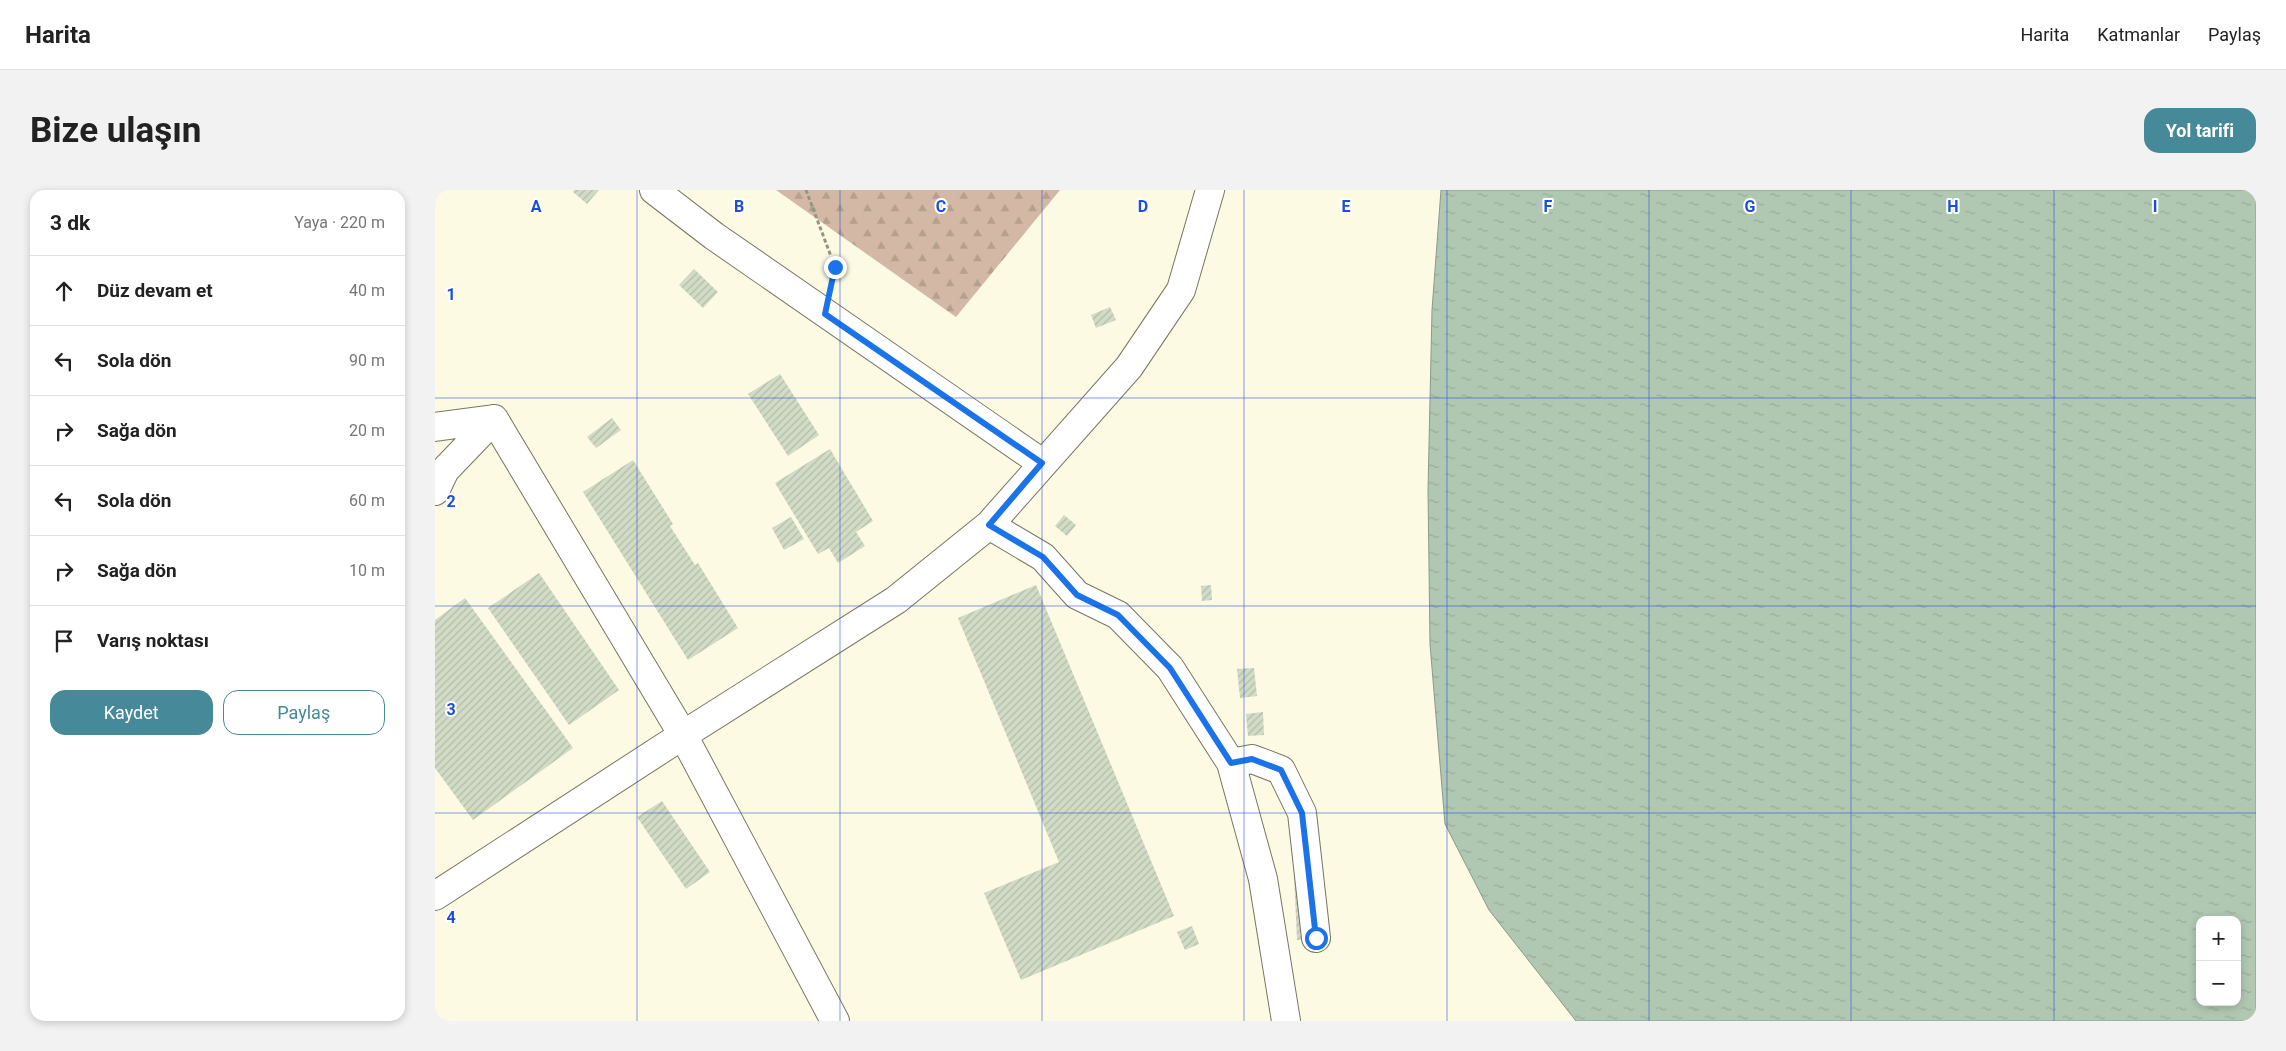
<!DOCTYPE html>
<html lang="tr">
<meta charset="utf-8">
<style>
body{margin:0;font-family:Roboto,sans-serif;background:#f2f2f2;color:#222}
.controls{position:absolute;right:15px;bottom:15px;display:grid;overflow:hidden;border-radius:10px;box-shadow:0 2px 8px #0003}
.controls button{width:45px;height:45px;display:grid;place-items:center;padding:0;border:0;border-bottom:1px solid #e0e0e0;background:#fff;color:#222;font:25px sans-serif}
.stop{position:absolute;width:15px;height:15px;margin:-11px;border:4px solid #1a73e8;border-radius:50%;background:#fff}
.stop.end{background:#1a73e8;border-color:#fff;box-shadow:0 1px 5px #0008}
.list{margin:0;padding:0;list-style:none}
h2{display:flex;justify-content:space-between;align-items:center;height:65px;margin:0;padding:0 20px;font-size:21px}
h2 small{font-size:16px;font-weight:400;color:#767676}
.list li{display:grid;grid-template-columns:32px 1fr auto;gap:15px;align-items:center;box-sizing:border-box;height:70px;padding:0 20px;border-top:1px solid #e0e0e0}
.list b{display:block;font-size:19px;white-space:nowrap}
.list em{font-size:16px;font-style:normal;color:#767676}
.actions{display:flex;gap:10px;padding:15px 20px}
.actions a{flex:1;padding:11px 0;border:1px solid #468998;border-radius:15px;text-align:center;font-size:18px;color:#468998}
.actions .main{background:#468998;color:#fff}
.icon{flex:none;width:28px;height:28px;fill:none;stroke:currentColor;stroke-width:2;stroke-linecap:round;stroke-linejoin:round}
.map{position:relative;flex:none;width:1821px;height:831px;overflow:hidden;border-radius:15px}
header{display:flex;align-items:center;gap:30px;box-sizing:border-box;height:70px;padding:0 25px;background:#fff;border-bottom:1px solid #e0e0e0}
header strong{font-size:24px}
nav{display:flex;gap:28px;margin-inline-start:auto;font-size:18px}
.intro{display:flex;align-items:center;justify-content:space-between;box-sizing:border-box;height:120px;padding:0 30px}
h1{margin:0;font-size:35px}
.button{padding:12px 22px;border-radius:15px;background:#468998;color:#fff;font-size:18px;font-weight:700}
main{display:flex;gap:30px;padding:0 30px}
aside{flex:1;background:#fff;border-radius:15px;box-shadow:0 2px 8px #0003}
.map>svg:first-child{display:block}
.forest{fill:url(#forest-firs)}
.water{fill:url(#water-ripples);stroke:#8a9a88;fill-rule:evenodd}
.building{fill:url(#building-hatch)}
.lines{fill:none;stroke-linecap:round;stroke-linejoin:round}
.minor-casing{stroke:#787661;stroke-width:30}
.path{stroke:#959483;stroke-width:3;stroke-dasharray:4 2.5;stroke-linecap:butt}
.minor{stroke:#fff;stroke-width:28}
.route{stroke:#1a73e8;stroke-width:6}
.grid{fill:none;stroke:#1d4ed8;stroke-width:1;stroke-opacity:0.55}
.grid-label{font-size:16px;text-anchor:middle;font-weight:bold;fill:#1d4ed8;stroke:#fff;stroke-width:4;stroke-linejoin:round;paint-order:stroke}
</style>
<header>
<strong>Harita</strong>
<nav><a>Harita</a><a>Katmanlar</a><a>Paylaş</a></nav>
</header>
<div class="intro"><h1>Bize ulaşın</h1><a class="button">Yol tarifi</a></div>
<main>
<aside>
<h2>3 dk<small>Yaya · 220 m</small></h2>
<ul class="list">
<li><svg class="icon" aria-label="ahead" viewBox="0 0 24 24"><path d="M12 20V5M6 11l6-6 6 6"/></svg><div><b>Düz devam et</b></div><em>40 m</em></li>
<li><svg class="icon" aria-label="left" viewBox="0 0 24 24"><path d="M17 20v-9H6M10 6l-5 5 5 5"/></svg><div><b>Sola dön</b></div><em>90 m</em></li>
<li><svg class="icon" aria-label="right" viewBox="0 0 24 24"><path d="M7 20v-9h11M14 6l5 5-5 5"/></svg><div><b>Sağa dön</b></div><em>20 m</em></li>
<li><svg class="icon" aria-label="left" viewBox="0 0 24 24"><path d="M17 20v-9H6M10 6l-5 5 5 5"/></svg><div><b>Sola dön</b></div><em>60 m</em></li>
<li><svg class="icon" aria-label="right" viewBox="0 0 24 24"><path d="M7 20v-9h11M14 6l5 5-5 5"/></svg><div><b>Sağa dön</b></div><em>10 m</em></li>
<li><svg class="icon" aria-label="arrive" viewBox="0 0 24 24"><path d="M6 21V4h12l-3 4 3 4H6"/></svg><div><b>Varış noktası</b></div></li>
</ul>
<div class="actions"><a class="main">Kaydet</a><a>Paylaş</a></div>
</aside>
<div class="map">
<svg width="1821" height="831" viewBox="0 0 1821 831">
<defs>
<pattern id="forest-firs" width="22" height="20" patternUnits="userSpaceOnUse" patternTransform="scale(1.25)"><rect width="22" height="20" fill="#d3b9a5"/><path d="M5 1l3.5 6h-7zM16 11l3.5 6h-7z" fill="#b59f8e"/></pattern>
<pattern id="water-ripples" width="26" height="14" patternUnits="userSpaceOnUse" patternTransform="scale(1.25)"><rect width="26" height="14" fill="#b0c8b2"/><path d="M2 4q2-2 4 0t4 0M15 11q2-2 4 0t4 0" fill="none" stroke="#98ac99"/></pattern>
<pattern id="building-hatch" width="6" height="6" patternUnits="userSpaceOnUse" patternTransform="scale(1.25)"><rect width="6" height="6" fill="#d1dbc5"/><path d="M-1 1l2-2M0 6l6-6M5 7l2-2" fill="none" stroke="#b4bca9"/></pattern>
</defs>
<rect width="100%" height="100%" fill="#fcfae2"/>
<!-- forest -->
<path class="forest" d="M341,0H625L521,127Z"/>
<!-- water -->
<path class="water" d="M1006,0H1821V831H1141L1054,720L1010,634L995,454L993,300L997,120ZM1765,730H1802V812H1765Z"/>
<!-- building -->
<path class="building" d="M139,0H164L152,14L138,2Z
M259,79L283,102L268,118L244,95Z
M675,117L681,130L661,138L656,125Z
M345,184L384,245L353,266L313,204Z
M177,228L186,240L161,258L152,247Z
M395,259L438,331L421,342L430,356L403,373L394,358L383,364L340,293Z
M198,270L238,334L235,336L260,375L263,373L303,438L253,470L148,302Z
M629,325L641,335L632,346L620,336Z
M356,327L369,349L349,360L337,338Z
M104,383L184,500L134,535L53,418Z
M601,395L739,726L586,790L549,703L624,672L523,428Z
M776,395L777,410L767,411L766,396Z
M30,408L138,558L38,630L0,578V430Z
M819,478L822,506L805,508L802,479Z
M828,522L829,545L813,546L811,524Z
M227,611L275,682L251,699L202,627Z
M858,664L869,750H862Z
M757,736L764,754L750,760L742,742Z"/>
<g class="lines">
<defs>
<path id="minor" d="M219,0L279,46L607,273
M0,237L59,229L248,545L400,831
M0,301L10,280L59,229
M554,335L608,367L642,405L683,425L735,478L796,573L828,689L851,831
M796,573L817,569L846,580L867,623L881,748
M0,706L248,545L461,410L554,335L694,177L746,100L775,0"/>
</defs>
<!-- minor casing -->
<use href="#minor" class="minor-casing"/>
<!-- path -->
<path class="path" d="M371,0L400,77L397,91"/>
<!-- minor -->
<use href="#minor" class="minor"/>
</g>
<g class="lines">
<!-- route -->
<path class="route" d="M400,77L390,124L607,273L554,335L608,367L642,405L683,425L735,478L796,573L817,569L846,580L867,623L881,748"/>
</g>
<!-- grid -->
<path class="grid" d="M202,0V831M405,0V831M607,0V831M809,0V831M1012,0V831M1214,0V831M1416,0V831M1619,0V831M0,208H1821M0,416H1821M0,623H1821"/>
<g class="grid-label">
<text x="101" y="22">A</text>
<text x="304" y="22">B</text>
<text x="506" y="22">C</text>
<text x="708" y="22">D</text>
<text x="911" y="22">E</text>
<text x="1113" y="22">F</text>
<text x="1315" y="22">G</text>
<text x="1518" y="22">H</text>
<text x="1720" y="22">I</text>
<text x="16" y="110">1</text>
<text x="16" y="317">2</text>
<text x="16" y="525">3</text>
<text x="16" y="733">4</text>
</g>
</svg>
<div class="controls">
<button>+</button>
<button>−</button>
</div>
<div class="stop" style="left:881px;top:748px"></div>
<div class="stop end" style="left:400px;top:77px"></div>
</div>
</main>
